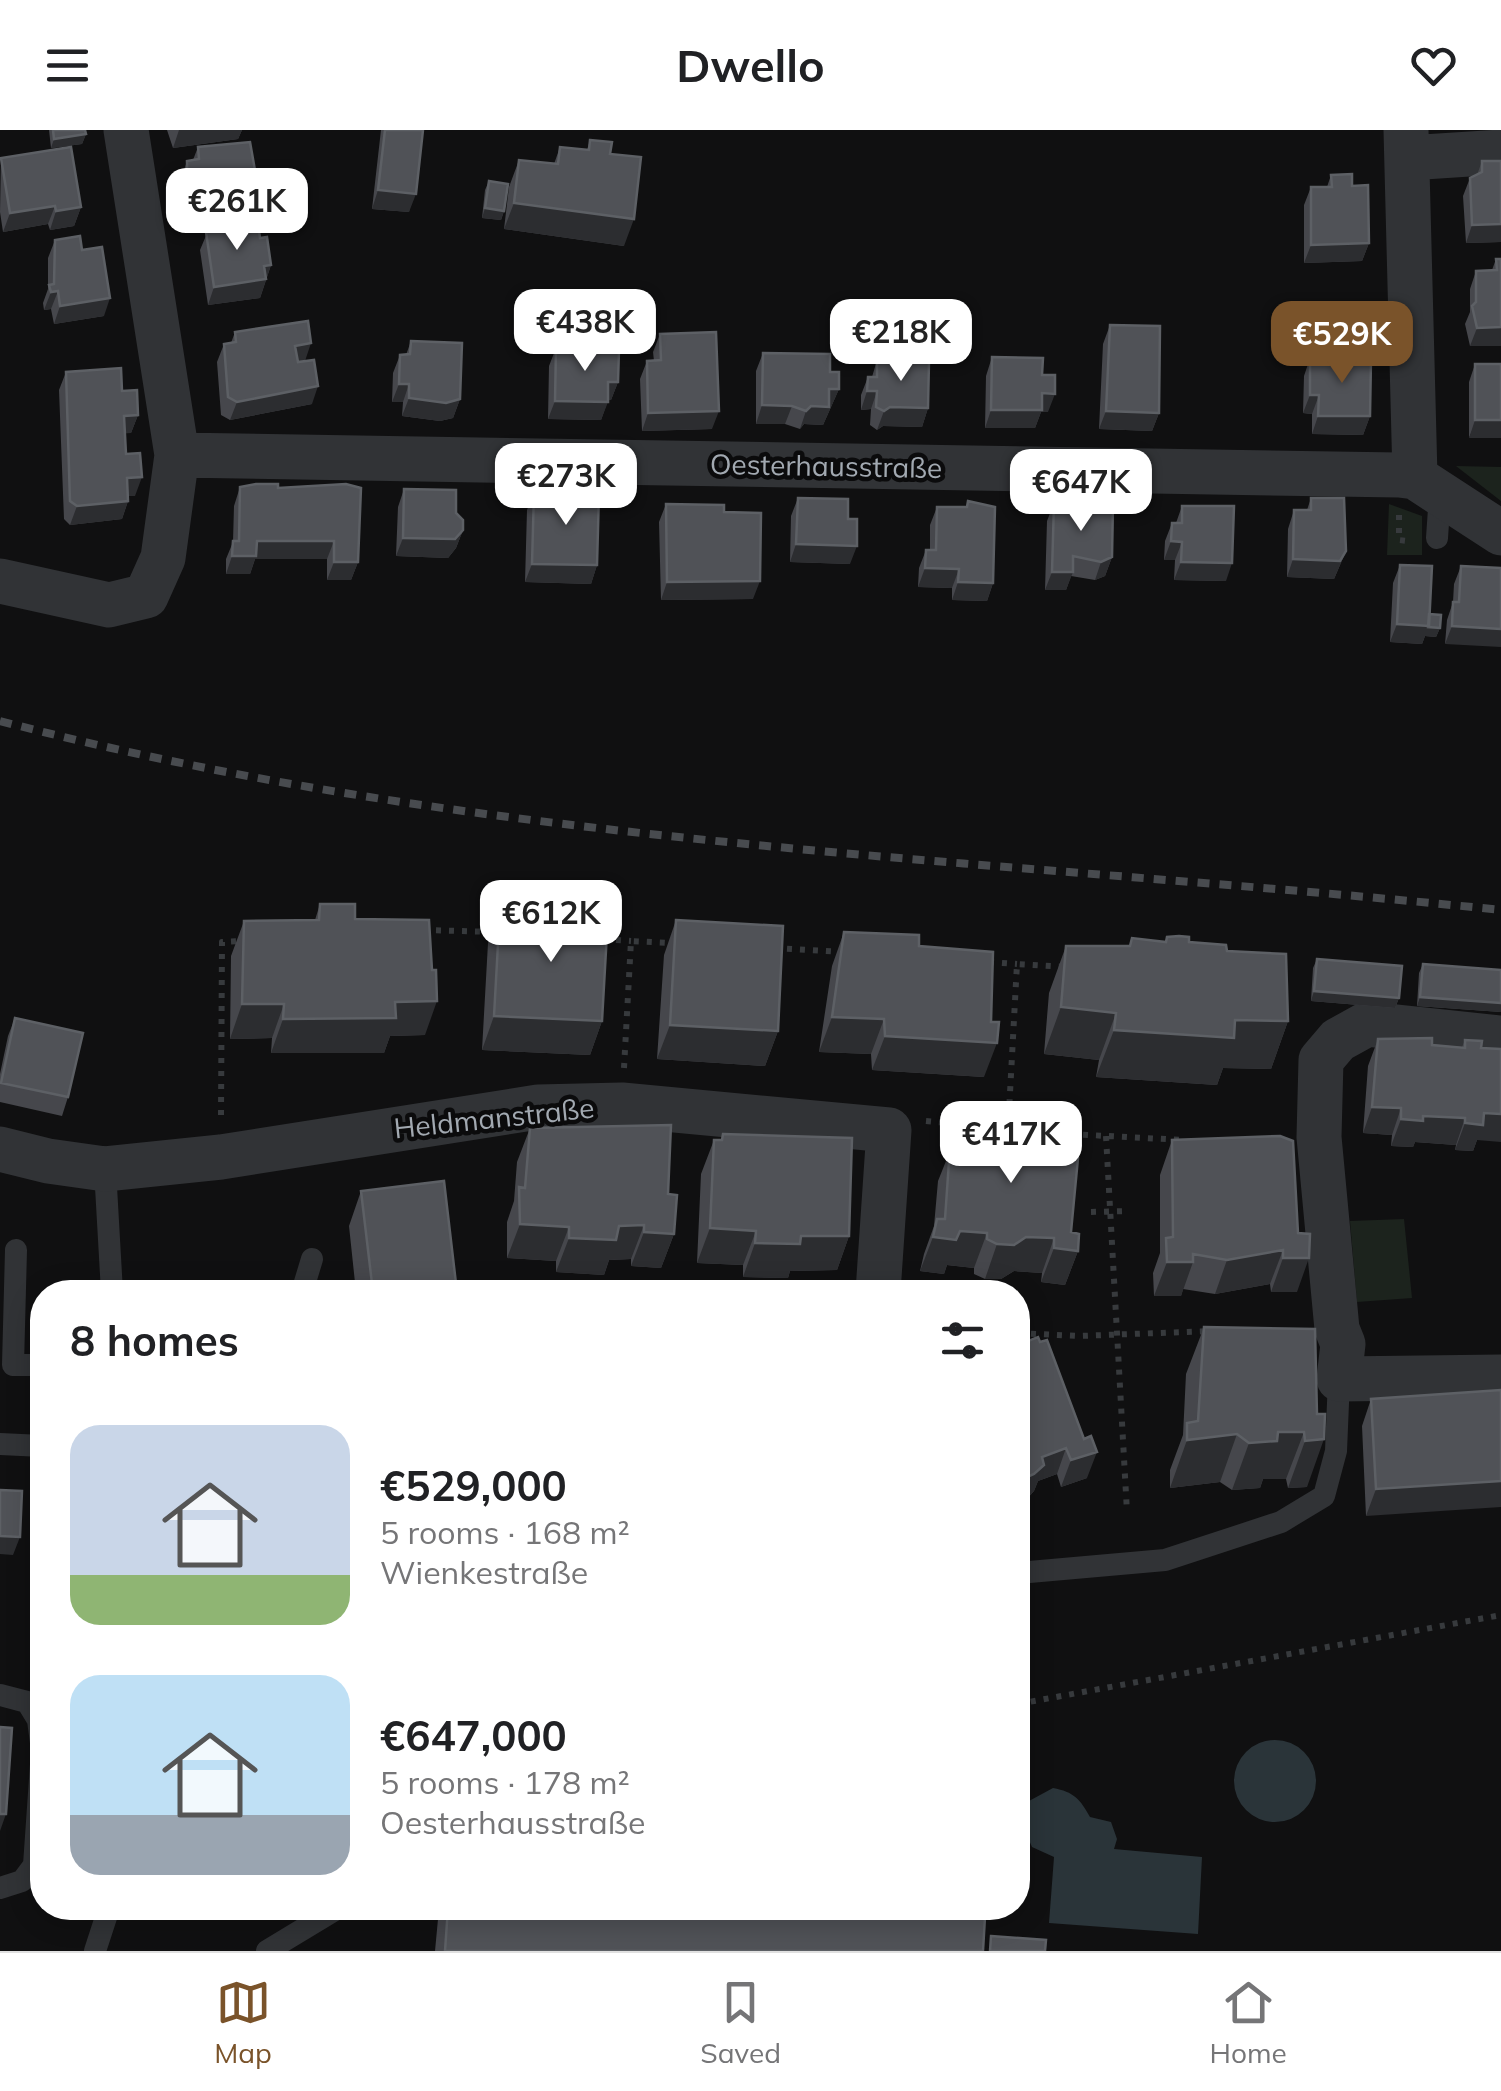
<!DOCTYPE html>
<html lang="en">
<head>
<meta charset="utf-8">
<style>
	body { margin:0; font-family:Mulish,sans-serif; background:#f2f2f2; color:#202124; height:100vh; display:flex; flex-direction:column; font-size:38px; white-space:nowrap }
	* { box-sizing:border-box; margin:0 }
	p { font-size:32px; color:#757577 }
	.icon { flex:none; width:55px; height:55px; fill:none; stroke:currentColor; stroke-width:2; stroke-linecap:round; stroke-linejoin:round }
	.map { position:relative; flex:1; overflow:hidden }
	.panel { position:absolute; left:30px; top:1150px; width:1000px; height:640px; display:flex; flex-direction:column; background:#fff; border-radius:40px; box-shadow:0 5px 25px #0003 }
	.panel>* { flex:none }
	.price { position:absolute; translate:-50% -85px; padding:0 22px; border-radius:20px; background:#fff; color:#222; font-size:32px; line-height:65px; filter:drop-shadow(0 2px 5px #0008) }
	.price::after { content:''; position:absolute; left:50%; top:60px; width:30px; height:22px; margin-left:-15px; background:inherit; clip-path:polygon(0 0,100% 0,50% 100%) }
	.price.selected { background:#7a532a; color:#fff }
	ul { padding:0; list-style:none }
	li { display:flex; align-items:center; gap:30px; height:250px; padding:0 40px }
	li span { display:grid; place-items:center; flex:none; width:280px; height:200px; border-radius:30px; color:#555 }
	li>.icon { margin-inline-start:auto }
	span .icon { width:120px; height:120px; fill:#fffc; stroke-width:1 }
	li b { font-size:42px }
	h2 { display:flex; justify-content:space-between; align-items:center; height:120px; padding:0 40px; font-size:42px }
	header { display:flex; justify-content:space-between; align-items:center; height:130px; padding:0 40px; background:#fff; font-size:45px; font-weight:700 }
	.tabs { display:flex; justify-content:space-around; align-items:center; height:140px; border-top:2px solid #e0e0e0; background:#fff; font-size:28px; color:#757577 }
	.tabs a { display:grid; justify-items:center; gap:5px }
	.tabs .selected { color:#7a532a }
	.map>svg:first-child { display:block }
</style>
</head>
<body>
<header><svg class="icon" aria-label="menu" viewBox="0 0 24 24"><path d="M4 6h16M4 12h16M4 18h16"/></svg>Dwello<svg class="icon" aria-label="heart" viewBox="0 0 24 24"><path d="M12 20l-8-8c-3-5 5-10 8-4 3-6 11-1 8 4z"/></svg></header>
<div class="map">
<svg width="1501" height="1821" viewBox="0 0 1501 1821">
	<rect width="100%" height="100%" fill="#101011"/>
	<path fill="#1c231d" d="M1456 336 1501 337V371Z
		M1389 374 1422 386V425H1387Z
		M1404 1089 1412 1168 1357 1172 1350 1091Z"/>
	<path fill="#2a3439" d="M1234 1651a41 41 0 1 1 82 0a41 41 0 1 1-82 0Z
		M1053 1658C1074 1662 1080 1669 1090 1687L1111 1692 1117 1709 1114 1719 1202 1727 1198 1804 1049 1793 1054 1727 1032 1717 1021 1692 1029 1671Z"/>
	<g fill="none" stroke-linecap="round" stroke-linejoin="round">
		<path stroke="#373a3d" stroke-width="6" stroke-dasharray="5 8" stroke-linecap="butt" d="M1399 385V410L1408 411
			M423 800 496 802
			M603 809 631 811
			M774 818 842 822
			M989 832 1017 834
			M624 938 631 811 672 813
			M221 985 222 812 242 811
			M926 991 978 996
			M1008 1000 1017 834 1067 837
			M1070 1004 1183 1010
			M1106 1006 1127 1382
			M1091 1082 1127 1081
			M1018 1203 1078 1206 1211 1201
			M1018 1574 1501 1485"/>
		<path stroke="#313336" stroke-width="22" d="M1437 408 1440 364
			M105 1039 112 1162
			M16 1120 13 1235H42
			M302 1162 312 1129
			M0 1314 42 1316
			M1018 1443 1165 1430 1281 1392 1324 1366 1336 1321 1339 1249
			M0 1565 27 1572 38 1590 42 1620 34 1735 22 1751 0 1758
			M95 1821 109 1778
			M267 1821 338 1778"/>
		<path stroke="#313336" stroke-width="45" d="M1406 0 1415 347
			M1408 28 1501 22
			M177 325 1399 345 1415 347 1501 403
			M0 451 109 475 146 466 163 428 177 325 126 0
			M1501 908 1367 894 1338 910 1321 930 1319 1007 1337 1199 1343 1214 1339 1249 1501 1247
			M0 1019 48 1031 105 1039 221 1027 538 977 622 975 889 1000 878 1162"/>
		<path stroke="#484b4f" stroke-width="8" stroke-dasharray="12 10" stroke-linecap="butt" d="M0 591C490 719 1000 728 1501 780"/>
	</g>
	<path fill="#46474c" d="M49 0H85L86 4 82 14 51 18Z
		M167 0H242L238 9 173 18Z
		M381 0H423L409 82 372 79Z
		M590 10 610 24 624 116 504 99 509 57 519 30 554 34 560 17 587 20Z
		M198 17 256 46 274 69 267 87 244 91 245 97 260 108 271 135 260 168 208 175 200 120 210 96 189 99 182 93 181 49 187 31 193 30Z
		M1 28 81 77 74 96 50 100 48 94 3 102 0 82Z
		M1482 31H1501V112L1466 113 1463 66 1470 48 1477 45Z
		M1331 45 1352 56 1369 113 1362 131 1304 133V75L1311 57H1327Z
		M489 51 504 81 501 90 482 88 485 60Z
		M55 110 82 120 104 186 54 194 51 179 44 180 43 173 48 159V128Z
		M1496 129 1501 216H1470L1465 194 1470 182V159L1476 141 1492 140Z
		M1110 195 1159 283 1152 301 1099 299 1103 214Z
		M235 202 305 231 312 274 230 290 221 285 217 232 224 214 231 213Z
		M660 204 712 299 642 301 640 249 647 231H654L653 222Z
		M411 211 460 269 453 288 440 291 402 286 403 272H392L393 243 400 225H406Z
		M556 218 618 252 611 270H608L601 290 548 289 549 236Z
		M763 223 830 242 839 259 823 295 804 294 800 299 785 294H756V241Z
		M992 227 1042 245 1048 282H1041L1035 298H985L986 246Z
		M1310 228 1370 286 1363 305 1312 304V284L1303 283 1304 246Z
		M877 230 928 278 922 297 883 296 877 300 870 295 871 279 861 280V265L868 247H872Z
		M1475 234H1501L1469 308V252Z
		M66 242 122 261 138 285 131 303H125L126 324 135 366H128V371L122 389 70 395 64 389 59 260Z
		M240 357 278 358 358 432 351 450H327V429H255L250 444H226V429L233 412 234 376Z
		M404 359 456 383 463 400 456 418 448 428 396 426 398 377Z
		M534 362 597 435 591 454 525 452 527 380Z
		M798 368 848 389 850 434 790 432 791 386Z
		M1311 368 1346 421 1334 449 1287 447 1288 399 1294 380H1307Z
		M968 371 993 453 987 471 952 470V458L918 457 919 438 926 420H930V395L937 377H966Z
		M1054 373 1112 427 1105 446 1095 450 1071 446 1066 460H1045L1047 391Z
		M666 374 724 382 753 469 661 470 659 392Z
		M1182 376 1226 451 1174 450 1175 430H1164L1165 411 1172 393H1176Z
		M1400 435 1429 484 1440 498 1436 507 1425 506 1422 514 1390 512 1393 453Z
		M1461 436 1501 438 1445 514 1447 490 1453 472 1454 454Z
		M320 774 355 789 425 905 390 906 384 923H271L272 908 230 909 231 826 244 791 315 790Z
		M500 778 602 891 590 925 482 920 488 813Z
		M676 790 778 901 765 936 657 929 664 825Z
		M844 802 919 816 984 947 872 940 871 924 819 922 832 836Z
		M1167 807 1227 821 1288 891 1271 939 1223 938 1217 955 1096 947 1099 930 1044 924 1049 863 1066 816H1129L1165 812Z
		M1317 829 1399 868 1395 878 1311 871 1313 838Z
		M1423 834 1501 882 1417 876 1419 843Z
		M15 888 68 967 62 986 0 972V944L8 906Z
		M1378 909 1462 917 1465 910 1477 1010 1473 1021 1455 1020 1456 1015 1415 1012 1413 1017 1391 1016 1392 1005 1363 1003 1368 936Z
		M960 996 1033 1001 1073 1027 1071 1102 1078 1121 1065 1155 1041 1152 1042 1143 1014 1141 1001 1149H985L974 1144V1138L947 1135 944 1144 920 1141 924 1124 934 1096 938 1051Z
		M530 998 668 1064 674 1104 661 1138 631 1136V1129L609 1130 604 1145 556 1142V1131L507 1128V1092L514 1071 517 1032Z
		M1280 1006 1297 1162H1271L1270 1154 1215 1164 1183 1159 1181 1166H1154L1153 1143 1160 1123V1045L1172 1010Z
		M714 1010 849 1106 837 1140 790 1141 788 1148 743 1147V1135L697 1133 701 1044Z
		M361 1061 457 1162H356L349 1096Z
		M1204 1197 1315 1199 1307 1357 1288 1358 1286 1349H1263L1260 1358 1232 1360 1220 1352 1170 1358V1340L1183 1305 1186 1244Z
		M1018 1215 1087 1348 1061 1357 1057 1344 1038 1351 1034 1361 1025 1371Z
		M1501 1260 1366 1386 1362 1296 1371 1269Z
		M442 1778H955L954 1784 983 1821H435L438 1789Z"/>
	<path fill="#2c2d30" d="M179 0H242L238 9 173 18Z
		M86 4 82 14 51 18 54 9Z
		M378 60 416 64 409 82 372 79Z
		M274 69 267 87 212 96V92L210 96 189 99 196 81Z
		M514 73 634 89 624 116 504 99Z
		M55 76 48 94 3 102 10 83Z
		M81 77 74 96 50 100 56 81Z
		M485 78 504 81 501 90 482 88Z
		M1501 94V112L1466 113 1472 95Z
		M1369 113 1362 131 1304 133 1311 115Z
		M271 135 260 168 208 175 214 157 264 136Z
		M58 161 51 179 44 180 51 162Z
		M110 168 104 186 54 194 60 176Z
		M1501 197V216H1470L1477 198Z
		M311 213 305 231 289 234 295 216Z
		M608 252H618L611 270 601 271Z
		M399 254H409L403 272H392Z
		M318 256 312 274 230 290 237 272Z
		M829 259H839L823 295 804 294 800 299 806 281Z
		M867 261H877L871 279 861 280Z
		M1042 263 1055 264 1048 282H1041L1035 298H985L991 280Z
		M1310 265H1319L1312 284 1303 283Z
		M409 268 460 269 453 288 440 291 402 286Z
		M555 271 608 272 601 290 548 289Z
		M762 275 792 276 785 294H756Z
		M890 277 928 278 922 297 883 296 877 300 884 281Z
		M719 281 712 299 642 301 648 283Z
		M1106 281 1159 283 1152 301 1099 299Z
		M138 285 131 303 117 304 124 286Z
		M1318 286H1370L1363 305 1312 304Z
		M1475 290H1501V308H1469Z
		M142 347 135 366H121L127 348Z
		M128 371 122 389 70 395 77 376Z
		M463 400 456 418 448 428 396 426 403 408Z
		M257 411H334L327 429H255L250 444H226L232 426Z
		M1171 411 1182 412 1175 430H1164Z
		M796 414 857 416 850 434 790 432Z
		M1346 421 1334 449 1287 447 1293 429Z
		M1112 427 1105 446 1095 450 1101 432Z
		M334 432H358L351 450H327Z
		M1181 432 1232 433 1226 451 1174 450Z
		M532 434 597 435 591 454 525 452Z
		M925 438 959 439 952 458 918 457Z
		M1052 442H1073L1066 460H1045Z
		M760 451 753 469 661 470 667 452Z
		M958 452 993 453 987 471 952 470Z
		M1397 494 1429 496 1440 498 1436 507 1425 506 1422 514 1390 512Z
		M1452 496 1501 499V517L1445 514Z
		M1314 861 1399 868 1395 878 1311 871Z
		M1420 867 1501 873V882L1417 876Z
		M437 871 425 905 390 906 384 923H271L283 889 395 872Z
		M242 874H284L272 908 230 909Z
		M1061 877 1116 883 1099 930 1044 924Z
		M494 886 602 891 590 925 482 920Z
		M832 887 884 889 871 924 819 922Z
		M1235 890 1288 891 1271 939 1223 938 1217 955 1096 947 1114 900Z
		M670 895 778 901 765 936 657 929Z
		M885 906 997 913 984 947 872 940Z
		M1372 977 1401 978 1392 1005 1363 1003Z
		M1484 983 1501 984V1012L1477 1010 1473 1021 1455 1020 1465 993Z
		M1423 986 1465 988 1456 1015 1415 1012 1413 1017 1391 1016 1401 989Z
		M520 1094 569 1097 556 1131 507 1128Z
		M644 1095 631 1129 609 1130 604 1145 556 1142 569 1108 619 1096Z
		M710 1098 756 1101 743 1135 697 1133Z
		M960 1101 987 1103 974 1138 947 1135 944 1144 920 1141 933 1107Z
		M644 1102 674 1104 661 1138 631 1136Z
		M801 1106H849L837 1140 790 1141 788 1148 743 1147 755 1113Z
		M1026 1107 1054 1108 1042 1143 1014 1141 1001 1149H985L997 1114Z
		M1054 1118 1078 1121 1065 1155 1041 1152Z
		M1283 1120 1270 1154 1215 1164 1227 1130Z
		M1283 1128H1309L1297 1162H1271Z
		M1167 1132H1193L1181 1166H1154Z
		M1278 1302H1304L1286 1349H1263L1260 1358 1232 1360 1249 1313Z
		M1237 1304 1220 1352 1170 1358 1187 1310Z
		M1324 1309 1307 1357 1288 1358 1305 1311Z
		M1066 1318 1057 1344 1038 1351 1034 1361 1025 1371 1018 1374V1351L1042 1327Z
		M1097 1322 1087 1348 1061 1357 1071 1330Z
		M1501 1351V1377L1366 1386 1376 1359Z
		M0 1406 20 1407 13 1425 0 1424Z
		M0 1684H6L0 1701Z"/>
	<path fill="#505257" stroke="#5d6065" stroke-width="2.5" d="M53 0H85L86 4 54 9Z
		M385 0H423L416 64 378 60Z
		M590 10 612 12 610 24 641 27 634 89 514 73 519 30 558 34 560 17 589 20Z
		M250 12 256 46 269 44 274 69 196 81 188 75 187 31 199 29 198 17Z
		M71 17 81 77 56 81 55 76 10 83 1 28Z
		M1482 31H1501V94L1472 95 1470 48 1482 42Z
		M1352 44V56L1368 55 1369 113 1311 115V57H1332L1331 45Z
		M489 51 508 54 504 81 485 78Z
		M243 87 245 97 258 94 260 108 267 107 271 135 264 136 266 149 214 157 206 102 213 101 212 92Z
		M80 106 82 120 102 117 110 168 60 176 58 161 51 162 49 155 54 154 55 110Z
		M1496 129H1501V197L1477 198 1472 176 1476 172V141L1497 140Z
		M308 191 311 213 295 216 298 232 314 230 318 256 237 272 228 267 224 214 236 212 235 202Z
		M1110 195 1160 196 1159 283 1106 281Z
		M716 202 719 281 648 283 647 231 661 230 660 204Z
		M411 211 462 213 460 269 446 273 409 268V254H399L400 225 410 224Z
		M556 218 619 220 618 252H608V272L555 271Z
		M763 223 830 224V242H839V259H829V277L811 276 806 281 792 276 762 275Z
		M992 227 1043 228 1042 245H1055V264L1042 263V280H991Z
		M1310 228 1371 229 1370 286H1318L1319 265H1310Z
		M877 230 929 231 928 278 890 277 884 281 876 277 877 261H867L868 247H877Z
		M1475 234H1501V290H1475Z
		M121 238 122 261 137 260 138 285 124 286 126 324 140 323 142 347 127 348 128 371 77 376 70 371 66 242Z
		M256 354H278V358L346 354 361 358 358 432H334V411H257L256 426H232L233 411H239L240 357Z
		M404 359 456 360V383L463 390V400L455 409 403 408Z
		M534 362 599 363 597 435 532 434Z
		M798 368 848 369V389H857V416L796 414Z
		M1311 368H1344L1346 421 1340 431 1293 429 1294 380H1311Z
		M968 371 995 377 993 453 958 452 959 439 925 438 926 420H936L937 377H967Z
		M1054 373 1113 374 1112 427 1101 432 1073 426V442H1052Z
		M666 374 724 375V382L761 383 760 451 667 452Z
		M1182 376H1234L1232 433 1181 432 1182 412 1171 411 1172 393H1182Z
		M1400 435 1432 436 1429 496 1397 494Z
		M1461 436 1501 438V499L1452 496 1453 472H1459Z
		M1429 484 1441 485 1440 498 1428 497Z
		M320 774H355V789L429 790 432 840H436L437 871 395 872 396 888 283 889 284 874H242L244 791 319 790Z
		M500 778 608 785 602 891 494 886Z
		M676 790 783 796 778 901 670 895Z
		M844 802 919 805V816L993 822 991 892H999L997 913 885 906 884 889 832 887Z
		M1179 806 1189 807V812L1226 815 1227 821 1286 824 1288 891 1235 890 1234 908 1114 900 1116 883 1061 877 1066 816H1130L1132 808 1166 812 1167 807Z
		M1317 829 1402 836 1399 868 1314 861Z
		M1423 834 1501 840V873L1420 867Z
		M15 888 83 903 68 967 1 953Z
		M1432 908V915L1465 918V910L1482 911 1481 918 1501 919V984L1484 983 1483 995 1465 993V988L1423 986V991L1401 989V978L1372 977 1378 909Z
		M1033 994V1001L1075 1004 1073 1027 1078 1028 1071 1102 1079 1104 1078 1121 1054 1118V1108L1026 1107 1014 1115 997 1114 987 1109V1103L960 1101 956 1110 933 1107 937 1089H945L950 1017 959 1018 960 996Z
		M671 995 668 1064 677 1065 674 1104 644 1102V1095L619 1096 616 1110 569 1108V1097L520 1094 519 1057 525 1058 530 998Z
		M723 1004 852 1008 849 1106H801L800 1114 755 1113 756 1101 710 1098 714 1010H722Z
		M1280 1006 1293 1011 1298 1103 1310 1104 1309 1128H1283V1120L1227 1130 1193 1124V1132H1167L1166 1108 1173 1107 1172 1010Z
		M444 1051 457 1162H373L361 1061Z
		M1204 1197 1315 1199 1317 1284H1325L1324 1309 1305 1311 1304 1302H1278L1277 1311 1249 1313 1237 1304 1187 1310V1293L1198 1291Z
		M1038 1207 1040 1212 1047 1210 1084 1309 1091 1306 1097 1322 1071 1330 1066 1318 1042 1327 1044 1335 1034 1344 1018 1351V1215Z
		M1501 1260V1351L1376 1359 1371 1269Z
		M0 1360 22 1361 20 1407 0 1406Z
		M0 1597 12 1598 6 1684H0Z
		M448 1778H955L954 1784 985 1787 983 1821H445Z
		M991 1806 1046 1810 1045 1821H990Z"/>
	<g text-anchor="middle" stroke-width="9" stroke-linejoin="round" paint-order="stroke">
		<g font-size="28" fill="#a2a9b1" stroke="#0b0b0c">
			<text transform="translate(826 336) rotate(1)" y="10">Oesterhausstraße</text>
			<text transform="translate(494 988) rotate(-6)" y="10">Heldmanstraße</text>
		</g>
	</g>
</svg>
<b class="price" style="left:237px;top:123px">€261K</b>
<b class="price" style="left:585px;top:244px">€438K</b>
<b class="price" style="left:901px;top:254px">€218K</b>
<b class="price selected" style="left:1342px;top:256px">€529K</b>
<b class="price" style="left:566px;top:398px">€273K</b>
<b class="price" style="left:1081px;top:404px">€647K</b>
<b class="price" style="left:551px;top:835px">€612K</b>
<b class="price" style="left:1011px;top:1056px">€417K</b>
<section class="panel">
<h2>8 homes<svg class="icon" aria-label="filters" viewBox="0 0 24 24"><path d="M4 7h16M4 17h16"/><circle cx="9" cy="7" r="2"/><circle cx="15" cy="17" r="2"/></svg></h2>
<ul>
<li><span style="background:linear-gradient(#c9d6e8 75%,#8fb573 0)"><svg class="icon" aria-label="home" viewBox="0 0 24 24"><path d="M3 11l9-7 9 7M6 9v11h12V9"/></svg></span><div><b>€529,000</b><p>5 rooms · 168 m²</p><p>Wienkestraße</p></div></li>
<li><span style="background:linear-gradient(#bfe0f5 70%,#9aa5b1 0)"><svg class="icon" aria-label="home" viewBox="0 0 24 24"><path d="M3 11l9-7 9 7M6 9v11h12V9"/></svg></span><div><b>€647,000</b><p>5 rooms · 178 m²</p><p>Oesterhausstraße</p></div></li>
</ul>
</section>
</div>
<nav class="tabs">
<a class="selected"><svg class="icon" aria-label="map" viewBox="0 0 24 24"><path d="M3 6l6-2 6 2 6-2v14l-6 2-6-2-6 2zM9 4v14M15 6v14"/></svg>Map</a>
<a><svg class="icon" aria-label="saved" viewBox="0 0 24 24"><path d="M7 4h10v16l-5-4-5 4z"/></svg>Saved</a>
<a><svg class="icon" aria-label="home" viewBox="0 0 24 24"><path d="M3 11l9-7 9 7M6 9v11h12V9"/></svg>Home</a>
</nav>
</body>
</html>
